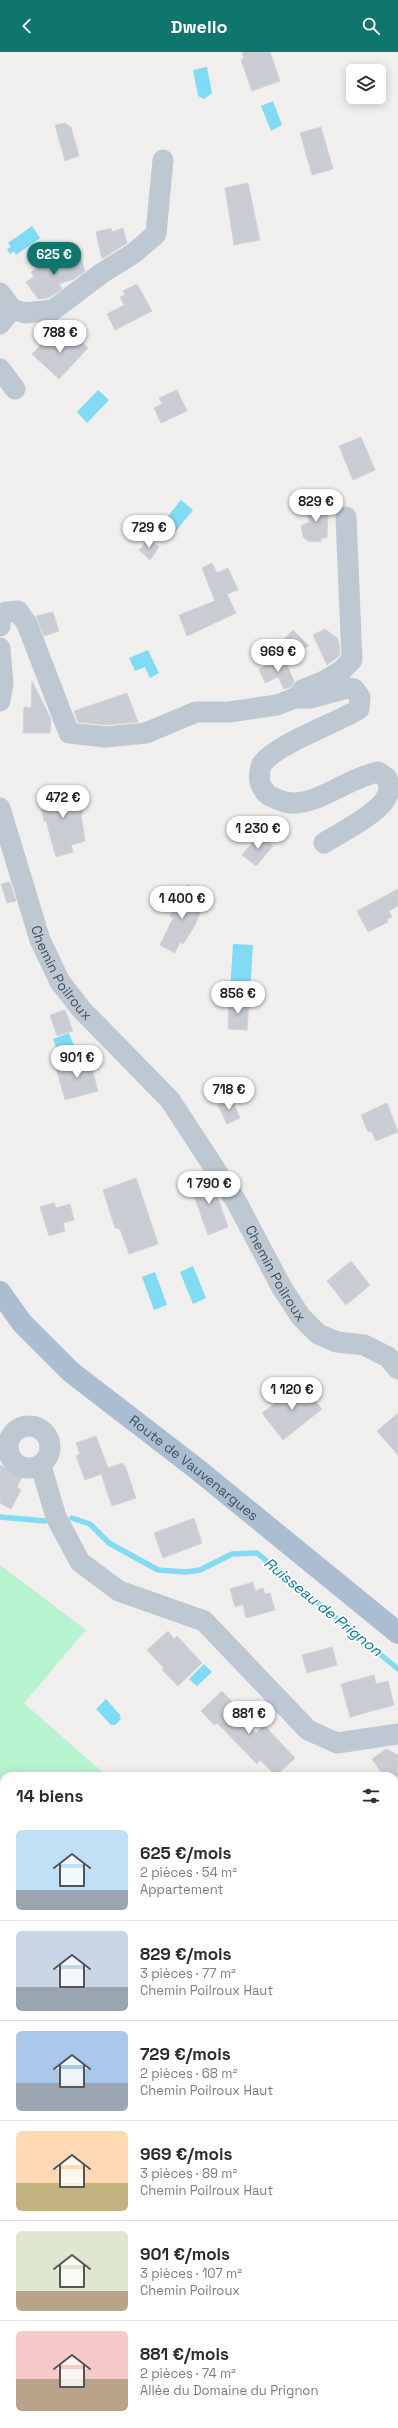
<!DOCTYPE html>
<html lang="fr">
<head>
<meta charset="utf-8">
<style>
	body { margin:0; font-family:"Space Grotesk",sans-serif; background:#f7f7f7; color:#2b2b33; height:100vh; display:flex; flex-direction:column; font-size:15px; white-space:nowrap }
	* { box-sizing:border-box; margin:0 }
	p { font-size:13px; color:#7c7c81 }
	.icon { flex:none; width:22px; height:22px; fill:none; stroke:currentColor; stroke-width:2; stroke-linecap:round; stroke-linejoin:round }
	.map { position:relative; flex:1; overflow:hidden }
	.side { position:absolute; left:0px; top:1720px; width:398px; height:656px; display:flex; flex-direction:column; background:#fff; border-radius:12px 12px 0 0; box-shadow:0 2px 10px #0003 }
	.side>* { flex:none }
	.buttons { position:absolute; left:346px; top:12px; display:grid; gap:8px }
	.buttons a { display:grid; place-items:center; width:40px; height:40px; border-radius:6px; background:#fff; box-shadow:0 2px 10px #0003; font-size:20px }
	.price { position:absolute; translate:-50% -34px; padding:0 9px; border-radius:14px; background:#fff; color:#222; font-size:13px; line-height:26px; filter:drop-shadow(0 1px 2px #0008) }
	.price::after { content:''; position:absolute; left:50%; top:24px; width:12px; height:9px; margin-left:-6px; background:inherit; clip-path:polygon(0 0,100% 0,50% 100%) }
	.price.current { background:#0f766e; color:#fff }
	ul { padding:0; list-style:none }
	li { display:flex; align-items:center; gap:12px; height:100px; padding:0 16px }
	li+li { border-top:1px solid #e1e1e2 }
	li span { display:grid; place-items:center; flex:none; width:112px; height:80px; border-radius:6px; color:#555 }
	li>.icon { margin-inline-start:auto }
	span .icon { width:48px; height:48px; fill:#fffc; stroke-width:1 }
	li b { font-size:17px }
	h2 { display:flex; justify-content:space-between; align-items:center; height:48px; padding:0 16px; font-size:17px }
	header { display:flex; justify-content:space-between; align-items:center; height:52px; padding:0 16px; background:#0f766e; color:#fff; font-size:18px; font-weight:700 }
	.map>svg:first-child { display:block }
</style>
</head>
<body>
<header><svg class="icon" aria-label="back" viewBox="0 0 24 24"><path d="M15 5l-7 7 7 7"/></svg>Dwello<svg class="icon" aria-label="search" viewBox="0 0 24 24"><circle cx="10" cy="10" r="6"/><path d="M15 15l6 6"/></svg></header>
<div class="map">
<svg width="398" height="2376" viewBox="0 0 398 2376">
	<rect width="100%" height="100%" fill="#f1eeee"/>
	<path fill="#b8f3cf" d="M0 1513 86 1578 24 1651 107 1724H4V2372H394V1979L398 1985V2376H0Z"/>
	<path fill="#80dbf4" d="M207 15 212 41 204 47 198 44 193 18Z
		M273 49 282 73 271 79 261 54Z
		M32 174 40 186 16 203 14 199 10 202 7 197 11 195 8 191Z
		M98 338 109 348 87 371 77 360Z
		M181 448 193 458 172 484 160 474Z
		M148 598 159 621 150 626 145 615 135 619 129 606Z
		M233 892 253 893 250 940H230Z
		M69 981 76 998 59 1004 53 987Z
		M193 1214 206 1246 193 1252 180 1220Z
		M155 1220 167 1253 154 1258 142 1225Z
		M204 1612 212 1620 197 1634 189 1627Z
		M106 1647 121 1664 119 1665 121 1667 115 1673H111L96 1657Z"/>
	<g fill="none" stroke-linecap="round" stroke-linejoin="round">
		<path stroke="#80dbf4" stroke-width="5.5" d="M0 1465 45 1469
			M72 1466 90 1472 109 1491 158 1518 186 1520 200 1518 232 1502 257 1501 398 1617"/>
	</g>
	<path fill="#c9cdd3" stroke="#d1d4da" d="M242 0H270L280 29 252 39 241 8 244 6Z
		M65 71 71 75 79 104 65 109 55 73Z
		M321 75 333 117 312 123 300 81Z
		M248 131 260 188 234 193 225 136Z
		M111 176 112 180 123 176 127 191 102 207 96 180Z
		M80 204 85 219 74 227 59 232 62 237 48 246 38 247 26 230 34 225 31 220 53 205 58 212Z
		M137 232 152 259 115 278 107 262 124 253 120 245 125 243 123 239Z
		M70 280 88 296 59 327 32 302 47 287 55 295Z
		M177 338 187 359 161 371 154 356 162 352 159 346Z
		M361 385 375 418 353 428 339 394Z
		M304 453 328 454 327 486H321V490L308 489 303 485 301 474 309 470Z
		M149 487 159 495 150 508 139 498Z
		M212 511 217 521 228 516 238 538 227 542 236 561 187 584 179 563 215 549 202 516Z
		M53 560 59 579 44 584 36 564Z
		M325 577 337 586 339 591 340 603 327 613 313 583Z
		M293 578 309 594 290 602 284 587Z
		M284 606 294 629 291 635 284 637 278 625 265 631 259 617Z
		M32 629 51 667 50 681H23L24 655 31 656Z
		M127 641 138 670 106 673 78 670 74 659Z
		M76 734 83 762H81L85 789 71 793 73 800 56 805 46 769H44L39 743Z
		M260 782 273 794 256 814 242 803Z
		M10 830 16 849 7 851 1 832Z
		M188 832 199 849 201 859 194 875 183 892 180 890 175 901 160 893 173 866 170 864Z
		M398 837V854L389 859 392 865 387 867 388 870 368 880 357 859Z
		M229 949 249 950 247 978 228 977Z
		M65 958 73 979 57 984 50 963Z
		M89 1006 98 1039 65 1048 56 1016Z
		M232 1047 240 1066 227 1072 218 1053Z
		M387 1051 398 1080 376 1089 371 1079 368 1080 361 1063Z
		M205 1124 215 1138 228 1175 208 1183 189 1130Z
		M136 1126 158 1192 129 1202 120 1177 115 1176 103 1138Z
		M54 1151 56 1156 70 1152 74 1168 63 1171 65 1179 49 1184 40 1155Z
		M351 1209 370 1233 346 1253 327 1229Z
		M301 1331 322 1357 283 1388 262 1361Z
		M398 1361V1403L377 1379Z
		M96 1384 108 1416 122 1411 125 1414 136 1446 112 1454 101 1422 85 1428 76 1404 80 1402 76 1391Z
		M0 1413 22 1425 17 1435 21 1438 11 1457 0 1451Z
		M194 1466 202 1491 163 1506 154 1481Z
		M253 1530 255 1539 263 1536 265 1542 270 1541 275 1558 246 1566 243 1552 235 1555 230 1537Z
		M168 1579 174 1587 177 1584 202 1611 178 1634 162 1618 164 1616 147 1598Z
		M332 1595 337 1613 307 1621 302 1603Z
		M374 1623 376 1632 388 1629 394 1653 350 1665 341 1632Z
		M222 1639 235 1653 232 1656 256 1681 264 1673 295 1706 276 1724 260 1708 257 1712 217 1671 214 1673 201 1659Z
		M386 1697 398 1703V1724H384L372 1707Z"/>
	<g fill="none" stroke-linecap="round" stroke-linejoin="round">
		<g stroke="#bdc8d2" stroke-width="21">
			<path d="M0 241 12 257 25 261 53 258 102 221 134 201 156 182 163 108"/>
			<path d="M0 272 12 257"/>
			<path d="M0 317 15 337"/>
			<path d="M0 574 1 565 6 560 18 559 27 572 69 681 106 685 146 681 196 660H229L277 653 295 646H310L347 636 354 637 360 645 359 657C337 671 276 692 262 712 259 718 259 723 260 730 261 735 266 742 270 744 279 748 286 752 296 751 325 748 349 726 378 720L387 726C389 733 390 737 387 744 380 761 340 781 324 791"/>
			<path d="M0 596 3 632 0 649"/>
			<path d="M302 638 322 630 341 619 352 608 346 465"/>
			<path id="s1" d="M0 756 40 888 60 930 82 958 170 1048 236 1149 282 1236 301 1265 318 1282 337 1290 364 1293 388 1305 398 1317"/>
			<circle cx="29" cy="1395" r="21"/>
			<path d="M41 1414 56 1465 80 1510 119 1539 204 1569 308 1678 337 1691 398 1682"/>
		</g>
		<path stroke="#abbdd0" stroke-width="22" id="s2" d="M0 1240 22 1271 71 1320 197 1417 398 1581"/>
	</g>
	<g text-anchor="middle" stroke-width="3.5" stroke-linejoin="round" paint-order="stroke">
		<g font-size="14" fill="#44515d" stroke="#fff">
			<text dy="5" stroke="none"><textPath href="#s1" startOffset="177">Chemin Poilroux</textPath></text>
			<text dy="5" stroke="none"><textPath href="#s1" startOffset="549">Chemin Poilroux</textPath></text>
			<text dy="5" stroke="none"><textPath href="#s2" startOffset="263">Route de Vauvenargues</textPath></text>
		</g>
		<g font-size="15" font-style="italic" fill="#037a9c" stroke="#fff">
			<text transform="translate(323 1555) rotate(39)" y="5">Ruisseau de Prignon</text>
		</g>
	</g>
</svg>
<div class="buttons">
<a><svg class="icon" aria-label="layers" viewBox="0 0 24 24"><path d="M12 4l9 5-9 5-9-5zM3 14l9 5 9-5"/></svg></a>
</div>
<b class="price current" style="left:54px;top:224px">625 €</b>
<b class="price" style="left:60px;top:302px">788 €</b>
<b class="price" style="left:316px;top:471px">829 €</b>
<b class="price" style="left:149px;top:497px">729 €</b>
<b class="price" style="left:278px;top:621px">969 €</b>
<b class="price" style="left:63px;top:767px">472 €</b>
<b class="price" style="left:258px;top:798px">1 230 €</b>
<b class="price" style="left:182px;top:868px">1 400 €</b>
<b class="price" style="left:238px;top:963px">856 €</b>
<b class="price" style="left:77px;top:1027px">901 €</b>
<b class="price" style="left:229px;top:1059px">718 €</b>
<b class="price" style="left:209px;top:1153px">1 790 €</b>
<b class="price" style="left:292px;top:1359px">1 120 €</b>
<b class="price" style="left:249px;top:1683px">881 €</b>
<section class="side">
<h2>14 biens<svg class="icon" aria-label="filters" viewBox="0 0 24 24"><path d="M4 7h16M4 17h16"/><circle cx="9" cy="7" r="2"/><circle cx="15" cy="17" r="2"/></svg></h2>
<ul>
<li><span style="background:linear-gradient(#bfe0f5 75%,#9aa5b1 0)"><svg class="icon" aria-label="home" viewBox="0 0 24 24"><path d="M3 11l9-7 9 7M6 9v11h12V9"/></svg></span><div><b>625 €/mois</b><p>2 pièces · 54 m²</p><p>Appartement</p></div></li>
<li><span style="background:linear-gradient(#c9d6e8 70%,#9aa5b1 0)"><svg class="icon" aria-label="home" viewBox="0 0 24 24"><path d="M3 11l9-7 9 7M6 9v11h12V9"/></svg></span><div><b>829 €/mois</b><p>3 pièces · 77 m²</p><p>Chemin Poilroux Haut</p></div></li>
<li><span style="background:linear-gradient(#a9c7e8 65%,#9aa5b1 0)"><svg class="icon" aria-label="home" viewBox="0 0 24 24"><path d="M3 11l9-7 9 7M6 9v11h12V9"/></svg></span><div><b>729 €/mois</b><p>2 pièces · 68 m²</p><p>Chemin Poilroux Haut</p></div></li>
<li><span style="background:linear-gradient(#ffd9b3 65%,#c2b280 0)"><svg class="icon" aria-label="home" viewBox="0 0 24 24"><path d="M3 11l9-7 9 7M6 9v11h12V9"/></svg></span><div><b>969 €/mois</b><p>3 pièces · 89 m²</p><p>Chemin Poilroux Haut</p></div></li>
<li><span style="background:linear-gradient(#dfe7d0 75%,#b9a48a 0)"><svg class="icon" aria-label="home" viewBox="0 0 24 24"><path d="M3 11l9-7 9 7M6 9v11h12V9"/></svg></span><div><b>901 €/mois</b><p>3 pièces · 107 m²</p><p>Chemin Poilroux</p></div></li>
<li><span style="background:linear-gradient(#f6c9c9 60%,#b9a48a 0)"><svg class="icon" aria-label="home" viewBox="0 0 24 24"><path d="M3 11l9-7 9 7M6 9v11h12V9"/></svg></span><div><b>881 €/mois</b><p>2 pièces · 74 m²</p><p>Allée du Domaine du Prignon</p></div></li>
</ul>
</section>
</div>
</body>
</html>
